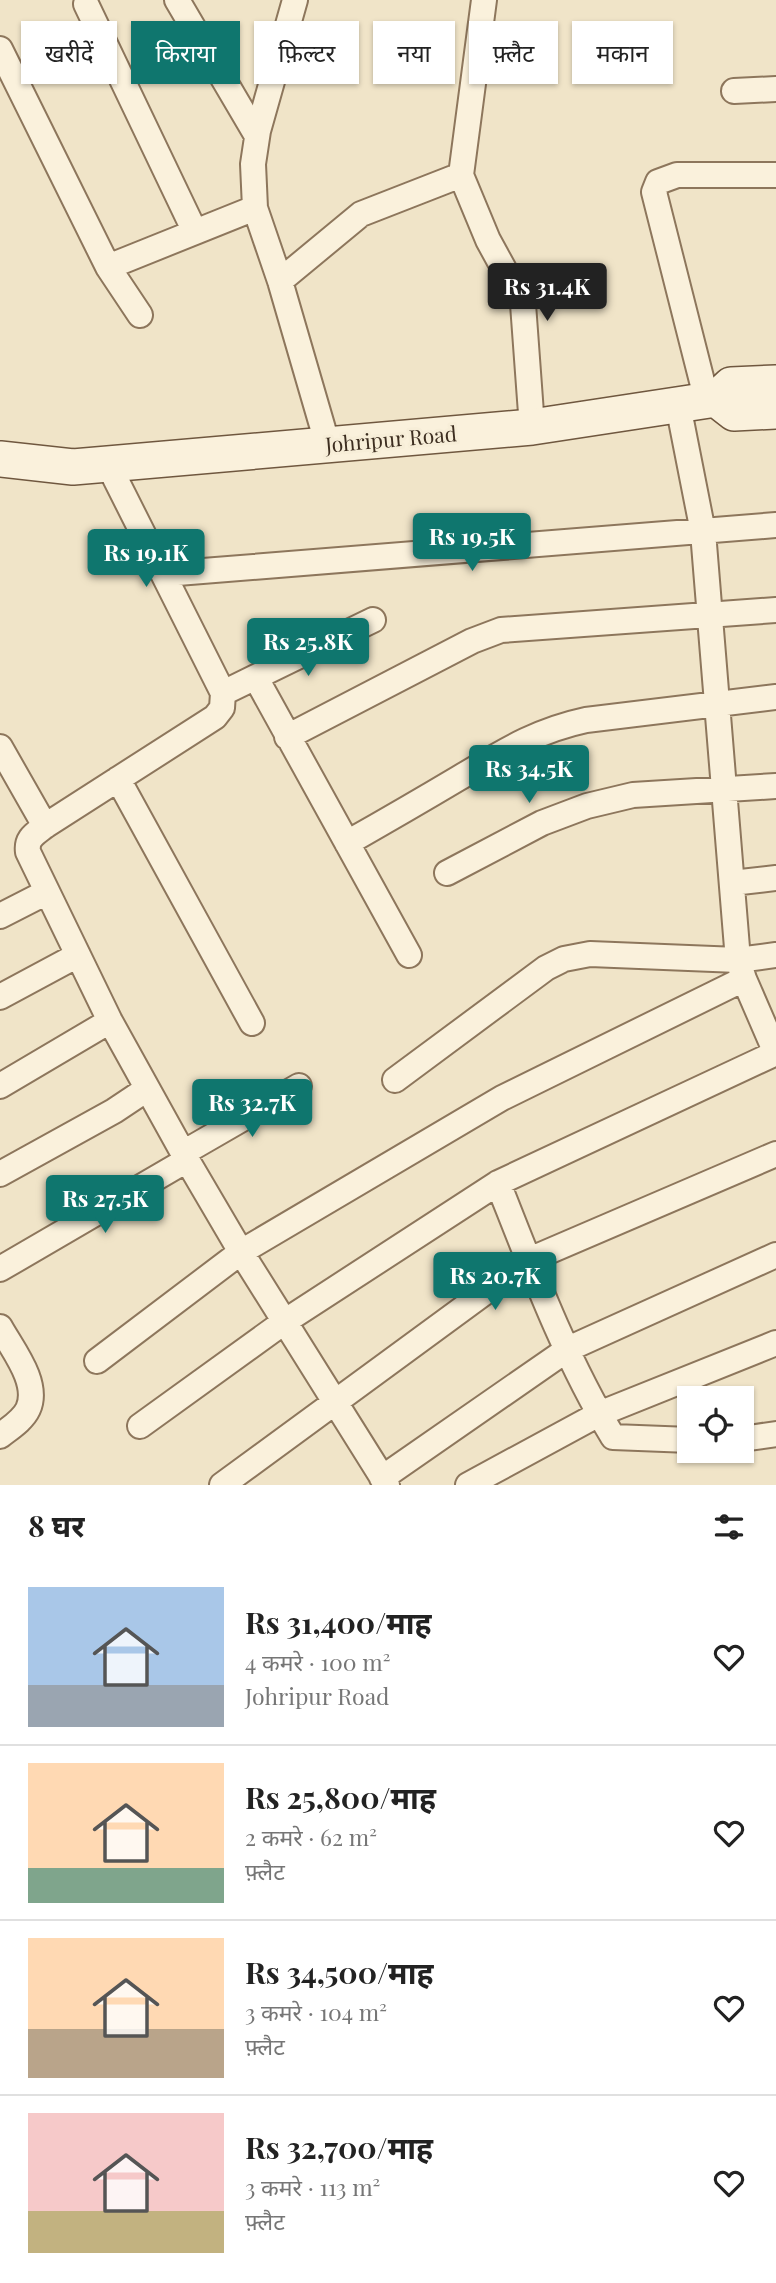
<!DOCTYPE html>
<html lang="hi">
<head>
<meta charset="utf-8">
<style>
	body { margin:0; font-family:"Playfair Display","Noto Sans Devanagari",serif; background:#f2f2f2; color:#222; height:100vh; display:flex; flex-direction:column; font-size:26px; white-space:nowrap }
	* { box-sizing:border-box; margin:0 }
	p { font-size:23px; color:#767676 }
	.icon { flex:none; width:38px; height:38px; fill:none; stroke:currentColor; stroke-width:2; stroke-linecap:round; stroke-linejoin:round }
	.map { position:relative; height:1485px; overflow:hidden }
	.drawer { display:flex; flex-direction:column; background:#fff; flex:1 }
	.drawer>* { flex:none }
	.guide { position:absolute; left:21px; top:21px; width:735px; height:63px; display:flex; gap:14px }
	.tools { position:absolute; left:677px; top:1386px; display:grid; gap:14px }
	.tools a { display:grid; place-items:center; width:77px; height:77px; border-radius:0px; background:#fff; box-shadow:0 2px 5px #0004; font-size:35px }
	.price { position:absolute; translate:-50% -60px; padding:0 16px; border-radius:7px; background:#0f766e; color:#fff; font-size:23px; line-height:46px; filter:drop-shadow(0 2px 4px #0008) }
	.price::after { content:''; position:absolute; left:50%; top:42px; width:21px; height:16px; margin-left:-10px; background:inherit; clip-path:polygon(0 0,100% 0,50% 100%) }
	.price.active { background:#222; color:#fff }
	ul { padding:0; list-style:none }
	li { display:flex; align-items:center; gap:21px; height:175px; padding:0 28px }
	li+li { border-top:2px solid #e0e0e0 }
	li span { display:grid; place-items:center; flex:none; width:196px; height:140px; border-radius:0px; color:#555 }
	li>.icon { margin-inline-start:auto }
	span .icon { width:84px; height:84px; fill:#fffc; stroke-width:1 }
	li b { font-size:30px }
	h2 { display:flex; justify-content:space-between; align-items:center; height:84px; padding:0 28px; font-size:30px }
	.pill { padding:0 24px; border-radius:0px; background:#fff; box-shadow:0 2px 5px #0004; font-size:24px; line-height:63px }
	.pill.active { background:#0f766e; color:#fff }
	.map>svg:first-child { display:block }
</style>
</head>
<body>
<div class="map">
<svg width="776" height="1485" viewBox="0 0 776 1485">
	<rect width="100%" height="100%" fill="#f0e4c8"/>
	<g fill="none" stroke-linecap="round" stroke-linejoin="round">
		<defs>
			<path id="street" d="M177 0 257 136
				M295 0 258 131 253 164 255 208 280 281 328 446
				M484 0 461 175 488 240 523 304 532 427
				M86 4 195 232
				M0 49 108 267 140 315
				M734 91 776 89
				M108 267 255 208
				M280 281 361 214 461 175
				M707 401 654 192 658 182 677 175H776
				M678 405 703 532 738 960 744 979 776 1053
				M108 464 223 693 222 708 215 717 45 826C35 834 26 838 28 852L110 1021 187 1160 241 1252 387 1485
				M165 574 776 525
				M256 678 409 955
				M223 693 373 620
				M287 737 472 641 501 630 776 610
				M0 747 45 826
				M118 779 252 1023
				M347 843C384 822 422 800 459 778 503 752 535 731 586 720L776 697
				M447 873 542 823 587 806 633 795 776 786
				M732 883 776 878
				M0 916 47 892
				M0 997 78 955
				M395 1080 546 968 564 959 590 954 738 960 776 955
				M0 1086 110 1021
				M183 1153 299 1086
				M0 1174 114 1111 147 1089
				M498 1183C532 1269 565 1358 613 1437L690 1440
				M0 1269 187 1160
				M0 1327C12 1349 40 1383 28 1409 23 1420 10 1428 0 1436
				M97 1361 241 1252 502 1098 744 979
				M140 1426 284 1322 498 1183 776 1053
				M742 1439 776 1434
				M382 1478 568 1349 776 1255
				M222 1485 529 1260 776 1154
				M468 1485 599 1414 776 1343"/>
			<path id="secondary" d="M716 399 731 385 776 383
				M0 459 73 467 108 464 532 427 716 399 734 413 776 411"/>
		</defs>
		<use href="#street" stroke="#8d765c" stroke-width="28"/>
		<use href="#secondary" stroke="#6f573f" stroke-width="38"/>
		<use href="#street" stroke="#faf1dc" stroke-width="24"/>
		<use href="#secondary" stroke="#faf1dc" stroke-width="35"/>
	</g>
	<g text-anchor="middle" stroke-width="6" stroke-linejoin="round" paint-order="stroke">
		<g font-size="21" fill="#3d2e20" stroke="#f7eed8">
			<text transform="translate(391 440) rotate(-5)" y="7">Johripur Road</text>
		</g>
	</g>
</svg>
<div class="tools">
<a><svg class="icon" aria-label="locate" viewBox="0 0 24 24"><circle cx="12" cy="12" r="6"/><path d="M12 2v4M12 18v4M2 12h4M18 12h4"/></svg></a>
</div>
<b class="price active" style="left:547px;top:323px">Rs 31.4K</b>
<b class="price" style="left:472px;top:573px">Rs 19.5K</b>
<b class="price" style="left:146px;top:589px">Rs 19.1K</b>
<b class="price" style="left:308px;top:678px">Rs 25.8K</b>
<b class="price" style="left:529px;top:805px">Rs 34.5K</b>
<b class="price" style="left:252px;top:1139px">Rs 32.7K</b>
<b class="price" style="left:105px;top:1235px">Rs 27.5K</b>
<b class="price" style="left:495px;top:1312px">Rs 20.7K</b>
<div class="guide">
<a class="pill">खरीदें</a>
<a class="pill active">किराया</a>
<a class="pill">फ़िल्टर</a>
<a class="pill">नया</a>
<a class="pill">फ़्लैट</a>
<a class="pill">मकान</a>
</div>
</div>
<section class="drawer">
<h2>8 घर<svg class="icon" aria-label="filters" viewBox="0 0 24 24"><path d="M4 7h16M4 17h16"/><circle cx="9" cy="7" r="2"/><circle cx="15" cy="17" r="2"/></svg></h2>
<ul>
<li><span style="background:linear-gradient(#a9c7e8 70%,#9aa5b1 0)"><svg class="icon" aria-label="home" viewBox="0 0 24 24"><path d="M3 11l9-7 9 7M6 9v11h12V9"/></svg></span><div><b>Rs 31,400/माह</b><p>4 कमरे · 100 m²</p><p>Johripur Road</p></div><svg class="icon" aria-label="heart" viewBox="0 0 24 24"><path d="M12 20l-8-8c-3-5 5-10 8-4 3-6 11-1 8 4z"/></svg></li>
<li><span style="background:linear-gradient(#ffd9b3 75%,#7fa58c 0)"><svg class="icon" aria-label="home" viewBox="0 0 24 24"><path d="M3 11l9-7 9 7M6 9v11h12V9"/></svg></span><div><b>Rs 25,800/माह</b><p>2 कमरे · 62 m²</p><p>फ़्लैट</p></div><svg class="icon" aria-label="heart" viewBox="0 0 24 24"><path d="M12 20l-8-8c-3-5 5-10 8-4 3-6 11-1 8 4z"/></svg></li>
<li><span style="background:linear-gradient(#ffd9b3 65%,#b9a48a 0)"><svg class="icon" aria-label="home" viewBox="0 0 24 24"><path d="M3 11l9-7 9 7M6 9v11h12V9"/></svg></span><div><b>Rs 34,500/माह</b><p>3 कमरे · 104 m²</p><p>फ़्लैट</p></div><svg class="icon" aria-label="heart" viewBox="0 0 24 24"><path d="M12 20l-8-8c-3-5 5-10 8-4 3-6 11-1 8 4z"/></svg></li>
<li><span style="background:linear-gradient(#f6c9c9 70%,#c2b280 0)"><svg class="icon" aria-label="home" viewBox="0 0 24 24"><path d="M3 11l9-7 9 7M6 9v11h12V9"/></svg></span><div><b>Rs 32,700/माह</b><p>3 कमरे · 113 m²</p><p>फ़्लैट</p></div><svg class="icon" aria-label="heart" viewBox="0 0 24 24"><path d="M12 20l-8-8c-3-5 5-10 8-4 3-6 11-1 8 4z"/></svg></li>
</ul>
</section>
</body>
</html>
